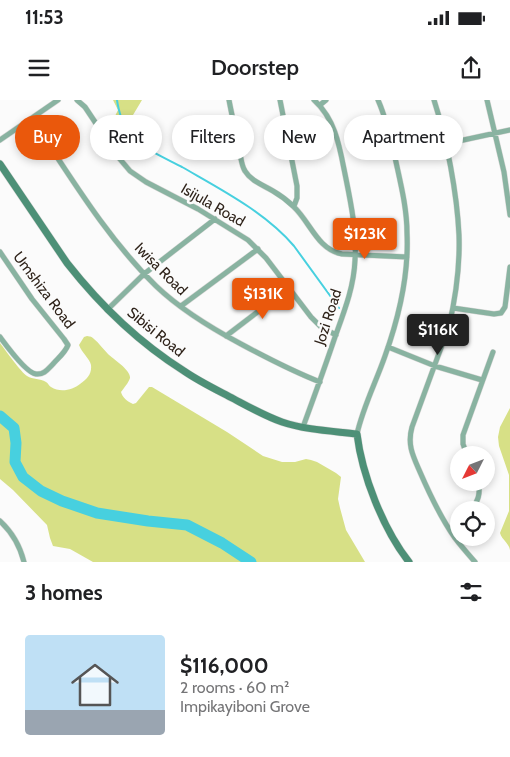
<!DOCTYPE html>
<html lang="en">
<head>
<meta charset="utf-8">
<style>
	body { margin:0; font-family:Cabin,sans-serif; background:#f2f2f2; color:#202124; height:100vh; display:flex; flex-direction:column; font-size:19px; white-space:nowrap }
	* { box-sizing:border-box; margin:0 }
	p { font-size:16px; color:#757577 }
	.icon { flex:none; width:28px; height:28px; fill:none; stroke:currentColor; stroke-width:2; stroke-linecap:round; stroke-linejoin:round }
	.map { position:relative; height:462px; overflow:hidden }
	.panel { display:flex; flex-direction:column; background:#fff; flex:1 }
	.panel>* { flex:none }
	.hud { position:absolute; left:15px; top:15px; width:480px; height:45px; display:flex; gap:10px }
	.needle { width:32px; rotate:228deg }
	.tools { position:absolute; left:450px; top:346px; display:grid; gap:10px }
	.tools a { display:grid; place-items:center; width:45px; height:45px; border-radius:50%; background:#fff; box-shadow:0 2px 8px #0003; font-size:25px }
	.price { position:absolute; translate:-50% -42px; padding:0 11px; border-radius:5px; background:#ea580c; color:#fff; font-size:16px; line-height:32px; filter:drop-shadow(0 1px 2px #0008) }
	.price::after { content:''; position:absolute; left:50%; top:30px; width:15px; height:11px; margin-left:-8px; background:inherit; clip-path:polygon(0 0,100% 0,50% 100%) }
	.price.active { background:#222; color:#fff }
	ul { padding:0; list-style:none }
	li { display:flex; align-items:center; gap:15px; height:125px; padding:0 25px }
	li+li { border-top:1px solid #e0e0e0 }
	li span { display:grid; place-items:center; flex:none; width:140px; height:100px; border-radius:5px; color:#555 }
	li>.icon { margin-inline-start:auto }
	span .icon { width:60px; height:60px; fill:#fffc; stroke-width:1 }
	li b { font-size:21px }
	h2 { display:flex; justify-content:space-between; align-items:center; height:60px; padding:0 25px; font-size:21px }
	.tag { padding:0 18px; border-radius:22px; background:#fff; box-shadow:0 2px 8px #0003; font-size:18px; line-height:45px }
	.tag.active { background:#ea580c; color:#fff }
	.status { display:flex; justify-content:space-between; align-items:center; height:35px; padding:0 25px; background:#fff; direction:ltr }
	.status svg { height:14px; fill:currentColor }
	header { display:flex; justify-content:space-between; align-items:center; height:65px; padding:0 25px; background:#fff; font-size:22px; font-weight:600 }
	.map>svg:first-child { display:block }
</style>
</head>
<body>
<div class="status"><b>11:53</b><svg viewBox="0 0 49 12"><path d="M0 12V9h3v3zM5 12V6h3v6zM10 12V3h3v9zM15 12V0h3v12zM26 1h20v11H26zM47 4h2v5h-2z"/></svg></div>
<header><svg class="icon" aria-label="menu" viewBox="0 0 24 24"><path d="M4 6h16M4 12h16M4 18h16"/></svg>Doorstep<svg class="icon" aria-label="share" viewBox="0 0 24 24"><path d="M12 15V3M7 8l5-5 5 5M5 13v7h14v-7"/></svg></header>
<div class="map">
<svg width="510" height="462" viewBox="0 0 510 462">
	<rect width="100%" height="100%" fill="#fbfbfb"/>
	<path fill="#d7e086" d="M113 0H142L130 20 145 31 141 42C127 37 123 51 113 44 108 40 104 31 101 26L115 16 118 10Z
		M87 236C91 237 91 236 94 239 99 243 103 249 108 254 113 259 131 270 130 278 129 282 124 288 121 292 122 297 128 302 133 304L136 303 149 287H152L227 332 263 356 282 362H295L306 359 311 360 317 362 336 373 341 377 338 399 340 408 346 430 365 462H93L70 449 53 446 50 438 47 425 13 390 0 379V243C6 251 21 272 27 276 33 280 40 278 46 282 48 283 49 286 51 287 60 293 73 290 80 284 87 279 92 274 91 265 90 259 82 253 79 245L84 237Z
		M510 308V450C509 443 502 440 500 433L509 411V375L499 346 498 337 500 327Z"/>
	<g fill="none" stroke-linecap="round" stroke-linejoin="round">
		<path stroke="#47d0df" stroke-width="2" d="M117 0C118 8 123 26 127 33 133 44 169 60 182 67 220 89 265 112 294 146L339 208"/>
		<path stroke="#47d0df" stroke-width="11" d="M0 316 14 328 16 343 15 362 23 377 41 391 62 401 97 413 148 421 187 425 222 443 251 462"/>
		<defs>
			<path id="street" d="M77 0 85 7 119 58 130 71 146 82 198 109 248 140 266 158 311 217 321 227 336 235
				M229 0C232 16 236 33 239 49 241 56 241 65 245 71 251 81 263 85 273 91 280 95 288 101 294 107 310 122 318 150 342 154L407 157
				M280 0 297 86V98L294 106
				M434 0C447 40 457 93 459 135 460 165 456 196 449 226L412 327C407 345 413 356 420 372 430 395 440 417 455 438 461 446 468 454 475 462
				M487 0 504 72 510 115
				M320 5 326 0
				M32 19C70 76 107 138 156 186 181 210 211 228 241 244 267 258 292 271 320 282
				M0 40 58 0
				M394 55 510 30
				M0 152 32 199 64 239 68 245C65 253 58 258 53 264 48 269 44 275 36 274 26 273 6 245 0 237
				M181 206 258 149
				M453 208 494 214 501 213 505 207 510 167
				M107 210 144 174 215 119
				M226 236 289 188
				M388 247 435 266 482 280
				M303 327C314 297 325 267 335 237 344 212 354 187 355 160 357 129 350 99 344 69 339 43 334 18 314 0
				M357 334C363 307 376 282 385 256 399 217 409 175 407 133 407 109 401 85 396 62 391 41 387 20 378 0
				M467 355 463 344V335L493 252
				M472 410C478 400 481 394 478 382
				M0 421C12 432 20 446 24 462"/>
			<path id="secondary" d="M0 64 67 163C100 205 138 242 184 271 200 282 217 290 234 299 249 307 265 316 282 322 306 330 332 331 357 334 362 375 383 429 409 462"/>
		</defs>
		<use href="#street" stroke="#dad8d7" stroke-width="6"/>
		<use href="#secondary" stroke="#dad8d7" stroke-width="8"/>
		<use href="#street" stroke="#89b3a1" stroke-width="5"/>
		<use href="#secondary" stroke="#4d9077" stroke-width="7"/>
	</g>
	<g text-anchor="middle" stroke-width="5" stroke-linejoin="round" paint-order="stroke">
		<g font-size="15" fill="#2f231a" stroke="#fbfbfb">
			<text transform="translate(213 105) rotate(30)" y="5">Isijula Road</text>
			<text transform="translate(161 169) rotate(45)" y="5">Iwisa Road</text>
			<text transform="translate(44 190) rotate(53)" y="5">Umshiza Road</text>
			<text transform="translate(328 217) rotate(-72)" y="5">Jozi Road</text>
			<text transform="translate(156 232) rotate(39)" y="5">Sibisi Road</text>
		</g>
	</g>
</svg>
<div class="tools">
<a><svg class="needle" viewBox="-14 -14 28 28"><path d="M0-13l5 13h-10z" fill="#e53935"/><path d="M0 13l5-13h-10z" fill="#757577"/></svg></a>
<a><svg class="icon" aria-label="locate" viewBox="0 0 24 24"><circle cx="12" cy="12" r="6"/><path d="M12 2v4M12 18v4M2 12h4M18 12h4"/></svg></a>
</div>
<b class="price" style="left:365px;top:160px">$123K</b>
<b class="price" style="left:263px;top:220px">$131K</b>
<b class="price active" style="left:438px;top:256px">$116K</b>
<div class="hud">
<a class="tag active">Buy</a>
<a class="tag">Rent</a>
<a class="tag">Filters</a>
<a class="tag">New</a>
<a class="tag">Apartment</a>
</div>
</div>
<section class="panel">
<h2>3 homes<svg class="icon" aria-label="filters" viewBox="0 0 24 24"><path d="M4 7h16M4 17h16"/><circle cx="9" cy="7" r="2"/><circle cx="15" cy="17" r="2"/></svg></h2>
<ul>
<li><span style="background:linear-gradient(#bfe0f5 75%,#9aa5b1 0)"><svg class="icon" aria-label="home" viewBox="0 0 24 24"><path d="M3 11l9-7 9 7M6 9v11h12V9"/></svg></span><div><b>$116,000</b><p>2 rooms · 60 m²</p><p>Impikayiboni Grove</p></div></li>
</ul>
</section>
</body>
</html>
